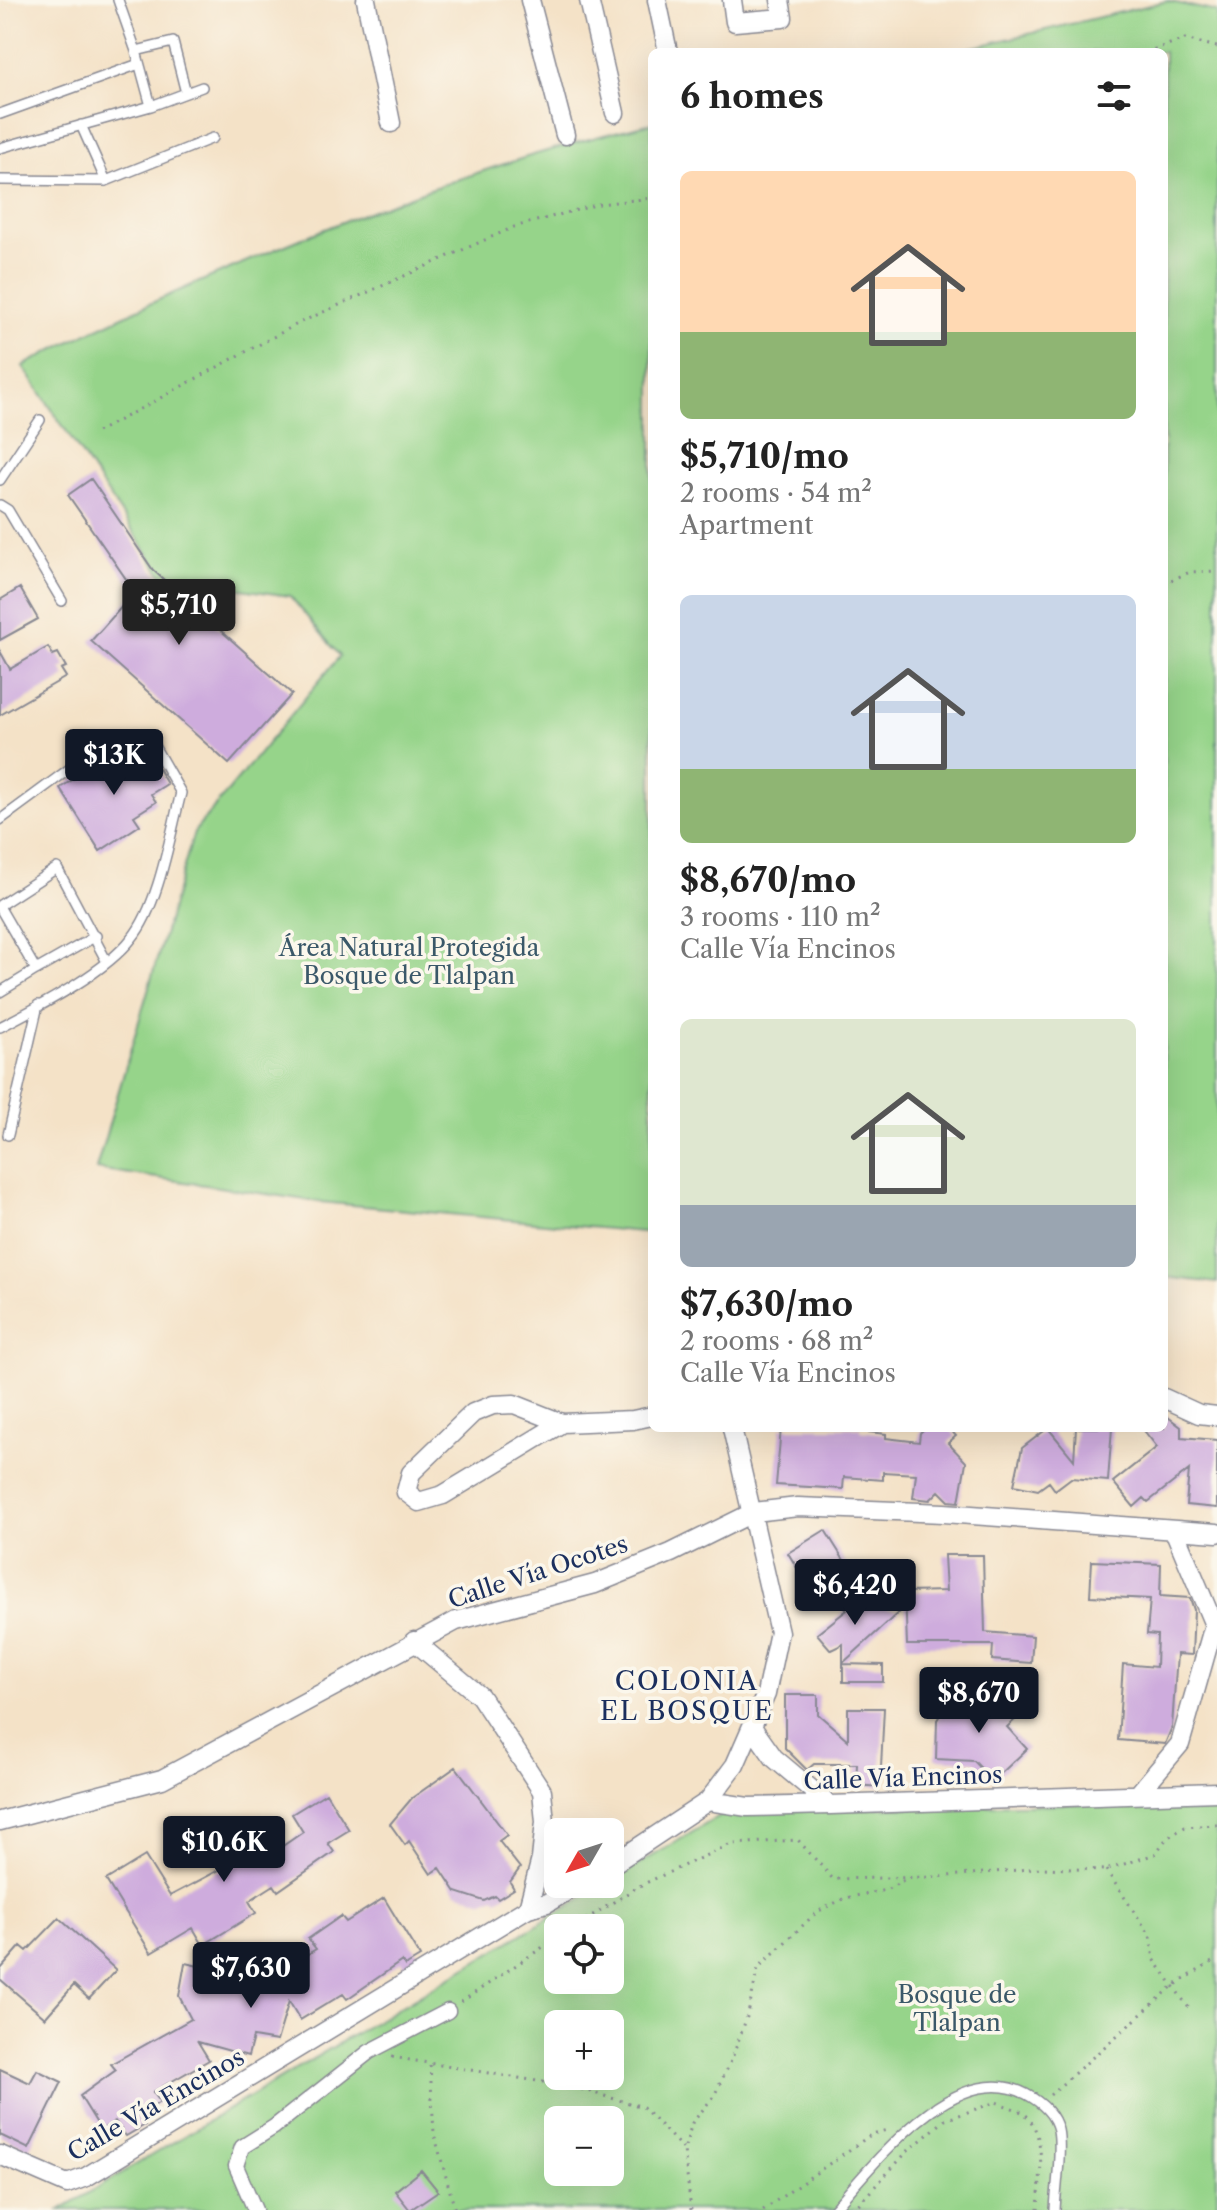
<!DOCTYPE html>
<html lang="en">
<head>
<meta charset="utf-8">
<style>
	body { margin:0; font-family:"Libre Caslon Text",serif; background:#f2f2f2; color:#222; height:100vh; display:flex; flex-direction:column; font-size:30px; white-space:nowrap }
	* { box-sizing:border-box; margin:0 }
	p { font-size:26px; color:#767676 }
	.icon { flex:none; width:44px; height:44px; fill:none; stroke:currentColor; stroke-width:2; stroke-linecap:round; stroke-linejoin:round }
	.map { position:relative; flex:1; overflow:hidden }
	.sheet { position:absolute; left:648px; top:48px; width:520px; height:1384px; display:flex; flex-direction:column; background:#fff; border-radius:12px; box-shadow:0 8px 32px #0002 }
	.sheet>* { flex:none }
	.needle { width:52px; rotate:231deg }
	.tools { position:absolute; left:544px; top:1818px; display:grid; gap:16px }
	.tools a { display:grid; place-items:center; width:80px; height:80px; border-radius:12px; background:#fff; box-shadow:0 8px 32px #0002; font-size:40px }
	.price { position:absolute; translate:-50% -68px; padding:0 18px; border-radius:8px; background:#111827; color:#fff; font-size:26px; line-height:52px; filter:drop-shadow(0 2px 4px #0008) }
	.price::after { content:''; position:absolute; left:50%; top:48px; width:24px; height:18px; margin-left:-12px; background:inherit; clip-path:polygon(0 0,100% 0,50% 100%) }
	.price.on { background:#222; color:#fff }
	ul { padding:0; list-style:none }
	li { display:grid; align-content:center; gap:16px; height:424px; padding:0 32px }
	li span { display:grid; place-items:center; height:248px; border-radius:12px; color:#555 }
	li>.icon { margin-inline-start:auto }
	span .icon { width:144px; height:144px; fill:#fffc; stroke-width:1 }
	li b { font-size:34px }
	h2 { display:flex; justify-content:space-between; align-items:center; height:96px; padding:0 32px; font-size:34px }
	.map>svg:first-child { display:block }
</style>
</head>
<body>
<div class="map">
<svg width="1217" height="2210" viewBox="0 0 1217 2210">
	<rect width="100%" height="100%" fill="#fbf7ec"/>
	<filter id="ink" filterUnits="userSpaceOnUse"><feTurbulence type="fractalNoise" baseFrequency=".0125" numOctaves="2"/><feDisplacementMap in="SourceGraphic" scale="16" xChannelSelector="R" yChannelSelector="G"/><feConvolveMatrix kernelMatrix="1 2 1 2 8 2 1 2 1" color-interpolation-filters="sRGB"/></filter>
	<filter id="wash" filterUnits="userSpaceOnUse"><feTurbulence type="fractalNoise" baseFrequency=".006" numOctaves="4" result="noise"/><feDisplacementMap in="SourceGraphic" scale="32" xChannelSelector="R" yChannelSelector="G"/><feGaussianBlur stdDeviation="1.8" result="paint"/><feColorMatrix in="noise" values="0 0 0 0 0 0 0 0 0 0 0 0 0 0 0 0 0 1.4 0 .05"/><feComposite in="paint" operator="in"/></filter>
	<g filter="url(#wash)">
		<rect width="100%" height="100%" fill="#f4e2c7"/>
		<path fill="#96d48a" stroke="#588274" stroke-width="2" fill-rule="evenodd" d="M1167 1 1217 12V1283L1164 1277V52H953Z
			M652 123V1233L320 1202 96 1169 194 832 340 656 290 596 164 578 23 366C89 330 157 300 227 270 364 210 506 157 652 123Z
			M1217 1801V2210H60L728 1811ZM558 1928H610V1980H558ZM558 2024H610V2076H558ZM558 2120H610V2172H558Z"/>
		<g id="blocks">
			<path fill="#ceacdd" d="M91 479 153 570 292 694 229 764 91 641 135 592 68 495Z
				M20 588 38 619 0 640V600Z
				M48 647 53 655 58 653 66 667 61 669 66 677 0 715V651L10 669Z
				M149 753 167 784 151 794 156 802 134 816 140 825 100 851 60 788 111 755 116 763 123 758 136 762Z
				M1164 1414 1181 1427V1437L1217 1440V1508L1186 1505 1189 1470 1148 1502 1144 1498 1134 1507 1113 1482 1157 1447 1142 1428H1164Z
				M781 1428H860V1431L886 1434V1438L919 1442 920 1433 925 1428H949L956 1436 948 1443 966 1462 959 1502 949 1501 939 1491 930 1500 913 1498 916 1474 883 1472V1480L844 1477 843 1489 776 1485Z
				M1048 1428 1074 1460 1076 1428H1112L1108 1481 1071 1478 1055 1490 1049 1482 1038 1490 1014 1485 1022 1448Z
				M825 1530 857 1581 837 1594 823 1572 816 1577 811 1570 802 1576 788 1553Z
				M944 1555H983L985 1632 1033 1636 1031 1663 992 1660 993 1645H907L905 1592 946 1591Z
				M1092 1561 1161 1564 1160 1596 1190 1598 1194 1610 1192 1655 1177 1654 1172 1727 1165 1744 1118 1740 1123 1664 1156 1667 1157 1635 1147 1634 1150 1599 1090 1596Z
				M841 1600 900 1611 843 1663V1644L831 1650 817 1634 847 1610Z
				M843 1664 883 1665V1682H843Z
				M954 1692 983 1716 984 1699H1005L1020 1715 1007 1727 1027 1749 993 1781 974 1761 936 1759 937 1720Z
				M785 1695H818V1714L848 1740V1708H884L880 1787 856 1785 857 1764H814L807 1770 785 1748Z
				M456 1767 507 1835 499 1841 520 1868 510 1882 514 1889 498 1899 495 1896 484 1901 456 1892 440 1868 431 1874 409 1841 405 1845 390 1824 412 1798Z
				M326 1793 349 1830 328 1843 334 1852 278 1891 274 1885 249 1901 256 1913 203 1945 193 1928 151 1953 106 1880 145 1856 170 1896 238 1860 258 1863 303 1832 292 1814Z
				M384 1898 420 1957 405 1966 402 1961 347 1999 343 1994 300 2020 289 2001 277 2041 253 2037 248 2056 198 2042 209 2060 153 2092 160 2102 139 2115 145 2125 126 2136 115 2121 101 2130 80 2096 116 2070 111 2064 191 2019 179 1996 185 1963 208 1968 207 1980 228 1986 263 1961 272 1976 316 1949 308 1939 341 1916 346 1922Z
				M59 1918 116 1970 89 1999 74 1985 45 2018 0 1979V1970L21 1946 27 1951Z
				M0 2069 30 2083 37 2070 62 2082 29 2149 0 2135Z
				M421 2170 438 2191 410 2210 395 2191Z"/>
		</g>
	</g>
	<g filter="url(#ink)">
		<use href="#blocks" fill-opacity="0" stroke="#888892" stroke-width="2"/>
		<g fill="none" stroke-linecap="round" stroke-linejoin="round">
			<defs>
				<path id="service" d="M118 0 136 51
					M151 106 136 51 173 42 186 93
					M0 114 139 64
					M81 125 106 181 213 138
					M0 148 151 106 202 87
					M0 180 106 181
					M0 480 40 420
					M0 505 8 510 62 601
					M0 820 106 742 125 735 150 739 181 793C170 835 159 905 132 938 105 973 40 1006 0 1027
					M0 905 57 868 107 962
					M0 908 36 970 0 992
					M36 970 96 936
					M8 1135 38 1005
					M833 2210C874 2164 955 2057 1026 2094 1039 2101 1054 2113 1058 2130 1062 2150 1056 2188 1055 2210"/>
				<path id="pedestrian" d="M255 2210 236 2166 242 2147 274 2127 369 2052 448 2011"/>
				<path id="minor" d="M366 0 391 123
					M530 0 565 135
					M589 0 615 113
					M657 0 668 52
					M732 0 735 22 783 18 780 0
					M1164 1398 1199 1414 1217 1416
					M562 1423 443 1495 419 1502 406 1492 411 1473 473 1413 493 1405 514 1404 562 1423 633 1420 652 1416
					M414 1641 480 1696 542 1791 545 1822 541 1859 528 1908
					M752 1727 774 1758 830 1805
					M1139 1793 1180 1744 1214 1625 1174 1530
					M708 1801 735 1765 766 1694 779 1632 732 1428
					M0 1821 162 1779 456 1621 595 1584 671 1553 754 1512 798 1507 944 1513 1217 1533
					M610 1866 708 1801 748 1807 830 1805 1217 1792
					M0 2155 67 2184 86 2177 528 1908 547 1903 579 1884"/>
			</defs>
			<use href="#service" stroke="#888892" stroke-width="12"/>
			<use href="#pedestrian" stroke="#888892" stroke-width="17"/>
			<use href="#minor" stroke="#888892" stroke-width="21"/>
			<path stroke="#888892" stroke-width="3" stroke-dasharray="2 6" stroke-linecap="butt" d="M1146 52 1185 39 1217 47
				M97 432 301 322 514 227 599 204 652 198
				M1164 583 1190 572 1217 571
				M1106 1870 1150 1935 1154 1959 1191 2011
				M572 1928 639 1886 731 1844 798 1840 833 1879 936 1877 1041 1868 1106 1870 1155 1854 1167 1838 1185 1827 1217 1825
				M461 2002 558 1937
				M392 2057 573 2087 643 2107 684 2150
				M430 2065 434 2133 455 2210
				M1050 2095 1172 1987 1217 1959
				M691 2210 684 2150 692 2123 714 2096 731 2061 748 2014 758 1968 817 1912 845 1898 886 1890 907 1879
				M763 2210 872 2134 887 2130
				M853 2210 907 2152 945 2120 996 2102C1005 2106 1019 2109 1026 2115 1048 2138 1039 2181 1038 2210"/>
			<use href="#service" stroke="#fff" stroke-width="9"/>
			<use href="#pedestrian" stroke="#fff" stroke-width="14"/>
			<use href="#minor" stroke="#fff" stroke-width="18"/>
		</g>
	</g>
	<g text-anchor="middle" stroke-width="7" stroke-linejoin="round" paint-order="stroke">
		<g font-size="24" fill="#3a5869" stroke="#fbf7ec">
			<text x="409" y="956">Área Natural Protegida<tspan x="409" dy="28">Bosque de Tlalpan</tspan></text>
			<text x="957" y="2003">Bosque de<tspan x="957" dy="28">Tlalpan</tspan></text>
		</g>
		<g font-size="24" fill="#1b2f5e" stroke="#fbf7ec">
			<text transform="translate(538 1572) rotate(-18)" y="8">Calle Vía Ocotes</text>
			<text transform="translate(903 1778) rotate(-2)" y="8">Calle Vía Encinos</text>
			<text transform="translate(156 2105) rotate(-30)" y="8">Calle Vía Encinos</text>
		</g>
		<g font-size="26" letter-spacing="2" fill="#1b2f5e" stroke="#fbf7ec">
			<text x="687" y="1690">COLONIA<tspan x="687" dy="30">EL BOSQUE</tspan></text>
		</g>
	</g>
</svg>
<div class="tools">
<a><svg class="needle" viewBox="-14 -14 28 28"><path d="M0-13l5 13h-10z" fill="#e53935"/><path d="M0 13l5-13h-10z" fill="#767676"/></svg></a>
<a><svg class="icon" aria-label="locate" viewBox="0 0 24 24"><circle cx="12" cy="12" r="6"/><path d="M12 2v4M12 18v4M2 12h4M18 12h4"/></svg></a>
<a>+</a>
<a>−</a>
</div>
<b class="price on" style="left:179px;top:647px">$5,710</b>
<b class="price" style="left:114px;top:797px">$13K</b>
<b class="price" style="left:855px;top:1627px">$6,420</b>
<b class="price" style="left:979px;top:1735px">$8,670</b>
<b class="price" style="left:224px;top:1884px">$10.6K</b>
<b class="price" style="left:251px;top:2010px">$7,630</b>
<section class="sheet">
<h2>6 homes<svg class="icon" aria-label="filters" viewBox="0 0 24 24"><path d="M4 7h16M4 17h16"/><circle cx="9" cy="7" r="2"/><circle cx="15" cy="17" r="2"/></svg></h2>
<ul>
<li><span style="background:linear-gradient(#ffd9b3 65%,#8fb573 0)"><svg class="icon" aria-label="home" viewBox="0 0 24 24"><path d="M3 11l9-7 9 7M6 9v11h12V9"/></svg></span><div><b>$5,710/mo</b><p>2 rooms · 54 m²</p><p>Apartment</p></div></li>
<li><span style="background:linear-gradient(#c9d6e8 70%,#8fb573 0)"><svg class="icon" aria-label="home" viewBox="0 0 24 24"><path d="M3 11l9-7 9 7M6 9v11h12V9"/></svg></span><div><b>$8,670/mo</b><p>3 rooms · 110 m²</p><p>Calle Vía Encinos</p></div></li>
<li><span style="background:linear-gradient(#dfe7d0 75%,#9aa5b1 0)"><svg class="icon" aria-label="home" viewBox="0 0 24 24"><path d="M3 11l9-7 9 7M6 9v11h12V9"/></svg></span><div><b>$7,630/mo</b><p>2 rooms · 68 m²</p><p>Calle Vía Encinos</p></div></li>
</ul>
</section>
</div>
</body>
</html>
